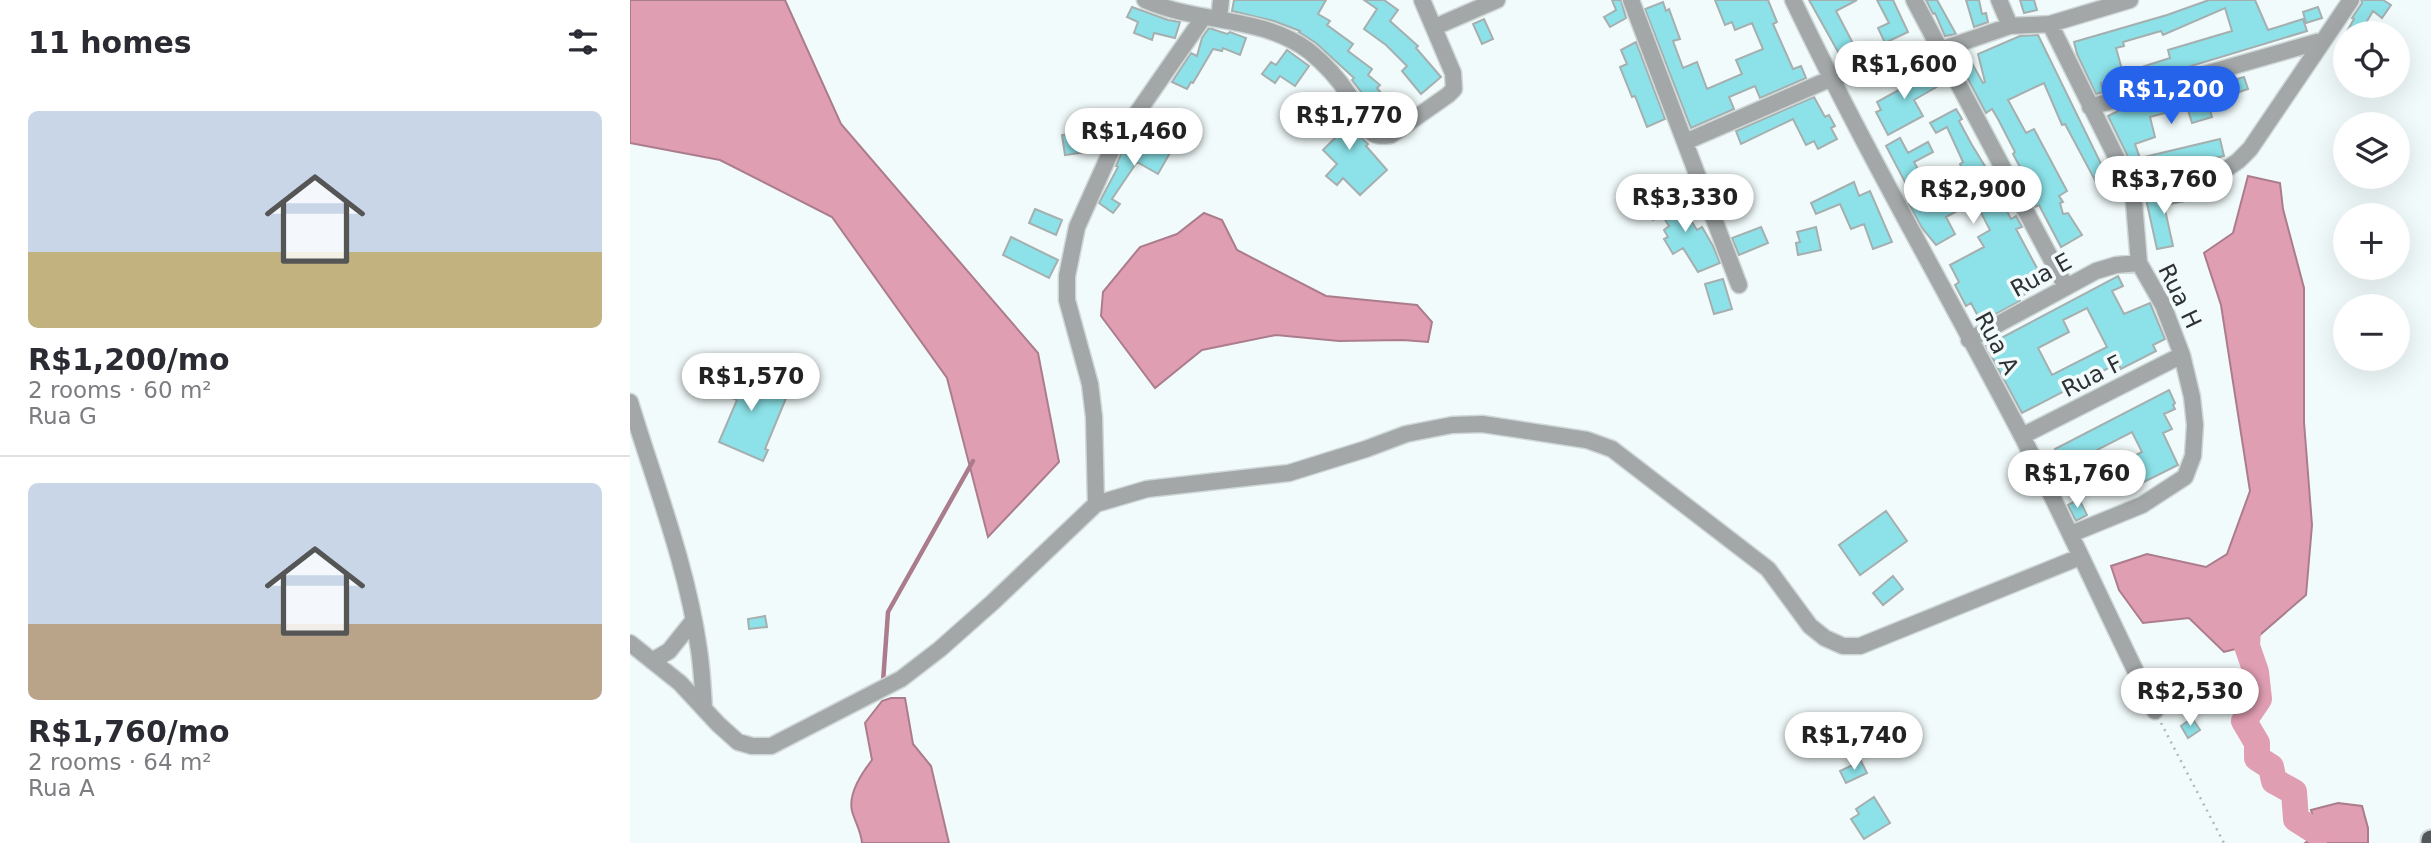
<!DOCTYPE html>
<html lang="en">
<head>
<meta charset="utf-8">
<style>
	body { margin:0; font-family:"DejaVu Sans",sans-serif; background:#f2f2f3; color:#2b2b33; height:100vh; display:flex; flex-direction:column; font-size:26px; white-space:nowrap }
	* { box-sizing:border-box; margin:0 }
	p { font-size:23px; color:#7c7c81 }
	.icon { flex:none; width:38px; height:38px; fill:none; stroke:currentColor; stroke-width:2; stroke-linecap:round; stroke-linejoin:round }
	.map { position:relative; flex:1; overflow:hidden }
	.side { display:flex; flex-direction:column; background:#fff; width:630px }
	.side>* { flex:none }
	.controls { position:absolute; left:1703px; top:21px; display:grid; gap:14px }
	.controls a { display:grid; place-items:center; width:77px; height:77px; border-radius:50%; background:#fff; box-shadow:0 7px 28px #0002; font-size:35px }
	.price { position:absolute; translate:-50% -60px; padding:0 16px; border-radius:24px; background:#fff; color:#222; font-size:23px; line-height:46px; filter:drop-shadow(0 2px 4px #0008) }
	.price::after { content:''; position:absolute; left:50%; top:42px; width:21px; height:16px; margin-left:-10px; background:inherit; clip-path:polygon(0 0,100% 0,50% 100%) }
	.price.on { background:#2563eb; color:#fff }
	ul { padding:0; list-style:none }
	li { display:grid; align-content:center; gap:14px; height:371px; padding:0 28px }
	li+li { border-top:2px solid #e1e1e2 }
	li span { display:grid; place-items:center; height:217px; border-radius:10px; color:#555 }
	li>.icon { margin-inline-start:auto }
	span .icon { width:126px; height:126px; fill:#fffc; stroke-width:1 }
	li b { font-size:30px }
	h2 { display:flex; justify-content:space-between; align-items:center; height:84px; padding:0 28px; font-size:30px }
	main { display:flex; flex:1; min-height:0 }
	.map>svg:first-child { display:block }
</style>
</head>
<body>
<main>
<section class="side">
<h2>11 homes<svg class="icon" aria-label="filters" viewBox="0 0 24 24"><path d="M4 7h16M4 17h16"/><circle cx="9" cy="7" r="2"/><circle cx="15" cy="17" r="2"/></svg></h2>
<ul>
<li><span style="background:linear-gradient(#c9d6e8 65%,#c2b280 0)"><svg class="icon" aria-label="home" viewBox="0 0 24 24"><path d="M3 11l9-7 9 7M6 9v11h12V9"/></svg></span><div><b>R$1,200/mo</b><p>2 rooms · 60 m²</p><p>Rua G</p></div></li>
<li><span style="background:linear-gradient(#c9d6e8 65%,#b9a48a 0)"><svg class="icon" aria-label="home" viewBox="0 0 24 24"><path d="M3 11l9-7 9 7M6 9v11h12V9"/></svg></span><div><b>R$1,760/mo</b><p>2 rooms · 64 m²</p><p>Rua A</p></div></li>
</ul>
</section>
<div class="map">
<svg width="1801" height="843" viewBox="0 0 1801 843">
	<rect width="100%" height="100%" fill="#f2fbfb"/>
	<path fill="#e09eb3" stroke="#ab7d8c" stroke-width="2" d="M0 0H155L211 124 408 353 429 462 358 537 317 378 202 217 90 160 0 143Z
		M1618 176 1650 183 1653 209 1674 288V422L1682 525 1676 595 1617 646 1594 652 1559 618 1513 623 1489 590 1481 566 1517 554 1576 567 1597 554 1620 491 1591 305 1574 253 1603 233Z
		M574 213 592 220 607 250 696 296 787 305 802 322 798 342 773 340 709 341 646 335 572 350 525 388 471 316 473 292 510 247 547 234Z
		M261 698H275L283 744 301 766 319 843H232C231 831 225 822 222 811 218 793 232 773 242 760L235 723 252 701Z
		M1708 803 1732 806 1738 828V843H1675L1688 833 1681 810Z"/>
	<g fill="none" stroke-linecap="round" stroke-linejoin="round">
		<path stroke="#ab7d8c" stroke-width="4.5" d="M253 682 258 612 343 461"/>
		<path stroke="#e09eb3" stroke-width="26" d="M1619 613 1617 646 1626 672 1629 699 1614 721 1627 743V758L1641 767 1644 781 1664 792 1666 819 1688 833"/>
	</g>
	<path fill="#8ce2e8" stroke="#a6afaf" stroke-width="2" fill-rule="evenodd" d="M604 0H696L688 14 700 21 697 25 723 44 718 51 742 69 738 75 750 85 747 88 758 101 755 104 765 116 753 125 746 117 748 114 722 80 724 78 686 43 669 32 670 31 644 21 602 11Z
		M734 0H754L768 10 760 21 788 46 786 48 811 77 791 94 772 71 777 66 756 45 734 29 747 9Z
		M982 0H991L996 18 980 27 974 17 986 10Z
		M1085 0H1138L1147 22 1143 24 1163 69 1171 66 1176 78 1130 98 1125 86 1099 97 1104 109 1061 128 1015 9 1033 2 1036 11 1039 9 1050 39 1043 41 1053 68 1067 62 1077 89 1112 74 1106 60 1133 49 1122 23 1105 30 1102 22 1095 25Z
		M1179 0H1227L1206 11 1227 51 1212 59Z
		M1247 0H1263L1278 32 1255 43 1248 28 1259 23Z
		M1296 0H1307L1326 34 1315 36 1305 13 1303 14Z
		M1336 0H1349L1352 14 1356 13 1358 22 1344 27Z
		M1390 0H1404L1407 10 1394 13Z
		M1579 0H1625L1638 30 1673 19 1677 31 1495 86 1492 77 1471 83 1473 92 1466 94 1447 54 1444 42 1537 15ZM1595 8 1602 31 1538 50 1540 58 1493 73 1486 48 1494 46 1493 42 1531 31 1533 35Z
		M1731 0H1753L1761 5 1752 18 1743 11 1730 33H1716L1724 19 1722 18 1732 3Z
		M502 7 538 20 550 22 545 38 524 33 522 40 504 33 508 22 497 17Z
		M1688 7 1692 18 1676 23 1673 12Z
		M854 19 863 39 852 44 843 24Z
		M579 28 597 34 600 32 616 38 610 55 593 48 592 51 583 49 563 83 561 82 557 89 542 82 561 53 567 56 572 38Z
		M1408 35 1474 170 1476 169 1483 181 1467 184 1435 124 1432 125 1414 83 1378 100 1396 133 1404 129 1437 191 1429 196 1433 202 1430 203 1433 214 1438 213 1452 235 1431 247 1409 205 1405 207 1386 171 1391 169 1383 154 1385 152 1368 119 1362 109 1356 113 1329 62 1339 58 1353 83 1355 82 1348 54 1390 36Z
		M1006 42 1035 119 1017 127 1005 96 1002 97 990 67 997 64 991 50Z
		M657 50 679 66 665 86 650 76 645 83 632 74 641 62 646 65Z
		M1281 69 1285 83 1303 74 1310 85 1284 100 1293 116 1258 135 1246 112 1251 110 1247 102 1269 90 1263 73Z
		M1614 77 1618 89 1600 95 1601 98 1579 106 1582 117 1562 123 1557 107 1520 117 1525 137 1505 144 1510 158 1590 139 1594 156 1529 170V167L1507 175 1478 116 1492 109 1529 98 1530 100 1547 97Z
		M1184 97 1195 117 1199 115 1205 126 1201 128 1207 139 1188 149 1184 141 1176 145 1163 119 1111 144 1106 131Z
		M699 100 720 122 726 133 738 144 736 146 757 170 730 195 713 178 707 185 696 176 707 164 693 150 707 136 685 114Z
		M1326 109 1332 119 1329 121 1342 145 1361 176 1364 174 1373 190 1368 193 1381 219 1386 216 1392 227 1386 229 1408 270 1405 271 1412 285 1388 298 1390 301 1351 322 1341 303 1336 306 1325 285 1329 282 1320 265 1354 247 1348 237 1360 230 1345 201 1316 217 1325 234 1306 245 1292 228 1279 204 1285 201 1256 146 1270 138 1278 153 1298 142 1303 152 1284 162 1307 205 1338 188 1331 175 1335 173 1330 164 1333 162 1317 127 1306 133 1300 123Z
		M461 131 464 151 435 155 432 135Z
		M510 136 540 153 528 174 507 162 482 199 490 204 483 213 469 203 488 167 486 166 491 154 494 151 501 154Z
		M1224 182 1229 196 1240 191 1262 242 1243 249 1234 224 1221 229 1210 204 1186 214 1181 203Z
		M1052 189 1058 198 1045 207 1057 225 1062 222 1067 230 1072 227 1083 246 1090 263 1068 272 1053 248 1043 254 1034 239 1038 237 1034 230 1039 226 1032 215 1023 220 1017 211Z
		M1559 189 1561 200 1534 205 1543 246 1527 249 1516 199Z
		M405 209 432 220 426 235 399 223Z
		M1131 227 1138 243 1109 255 1102 238Z
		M1186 227 1191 250 1168 255 1166 243 1170 242 1167 232Z
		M381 237 428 260 419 278 373 255Z
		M1488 276 1493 286 1482 291 1494 314 1520 303 1535 339 1523 345 1526 351 1491 369 1488 363 1392 413 1356 346ZM1457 308 1477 347 1422 375 1408 348 1439 332 1433 320Z
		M1093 279 1102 309 1084 314 1075 284Z
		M100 367 159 391 135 449 138 450 133 461 89 442 107 400 89 393Z
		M1539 390 1545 403 1543 405 1545 409 1534 414 1542 429 1533 433 1548 465 1500 489 1488 464 1512 452 1502 432 1428 470 1420 454 1426 451 1425 449Z
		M1449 499 1457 515 1446 521 1438 505Z
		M1256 511 1277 541 1230 575 1209 545Z
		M1263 576 1273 589 1253 605 1243 593Z
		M135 616 137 627 119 629 118 619Z
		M1562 718 1570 730 1558 738 1551 726Z
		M1231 761 1237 773 1216 783 1210 771Z
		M1244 797 1260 823 1234 839 1221 819 1229 814 1226 809Z"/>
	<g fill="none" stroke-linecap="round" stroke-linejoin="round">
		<defs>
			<path id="minor" d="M515 0C568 24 631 15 679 51 695 64 708 78 719 95 726 106 730 124 741 132 747 137 754 136 761 135L818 95 824 89 823 73 792 0
				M1001 0 1109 285
				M1163 0C1234 149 1317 292 1393 438 1439 528 1480 620 1525 711
				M1284 0 1436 287
				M1369 0 1380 26
				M589 19 591 0
				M1420 24 1503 191 1509 263 1533 305 1552 355 1562 397 1565 425 1563 456 1555 477 1512 505 1441 534
				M805 27 867 0
				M1460 107 1694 40
				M1055 142 1200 79 1310 50 1380 26 1420 24 1500 0
				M1503 191 1595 170 1608 161 1620 149 1721 0
				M1339 340 1466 271 1486 265 1509 263
				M0 402C25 484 57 565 69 650 72 670 73 690 74 709
				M1392 436 1552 355
				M466 504 464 417 460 384 437 300V276L447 227 482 149 573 18
				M0 643 50 683 88 724 108 742 122 746H141L271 679 310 649 363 602 466 504 517 489 659 473 736 449 776 434 822 425 852 424 957 440 982 449 1138 569 1180 626 1195 638 1213 646H1230L1450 557
				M22 661 39 651 63 621"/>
			<path id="trunk" d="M1801 843V840"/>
		</defs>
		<use href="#minor" stroke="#cfd7d7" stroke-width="19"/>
		<use href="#trunk" stroke="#cfd7d7" stroke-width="23"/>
		<path stroke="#b1b8b8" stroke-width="2.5" stroke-dasharray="2 5" stroke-linecap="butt" d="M1531 723 1594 843"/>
		<use href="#minor" stroke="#a3a7a7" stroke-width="16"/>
		<use href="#trunk" stroke="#525859" stroke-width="19"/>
	</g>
	<g text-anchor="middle" stroke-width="7" stroke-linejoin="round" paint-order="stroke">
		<g font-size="23" fill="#2e3131" stroke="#f2fbfb">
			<text transform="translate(1411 275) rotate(-29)" y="8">Rua E</text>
			<text transform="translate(1550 296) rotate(64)" y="8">Rua H</text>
			<text transform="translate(1367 343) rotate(62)" y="8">Rua A</text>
			<text transform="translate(1462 376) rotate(-27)" y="8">Rua F</text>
		</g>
	</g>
</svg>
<div class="controls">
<a><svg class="icon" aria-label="locate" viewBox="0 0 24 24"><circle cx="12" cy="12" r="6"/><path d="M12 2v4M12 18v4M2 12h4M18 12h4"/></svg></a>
<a><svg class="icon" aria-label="layers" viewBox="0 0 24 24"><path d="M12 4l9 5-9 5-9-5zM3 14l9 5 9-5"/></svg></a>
<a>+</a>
<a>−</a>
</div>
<b class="price" style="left:1274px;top:101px">R$1,600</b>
<b class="price on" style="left:1541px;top:126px">R$1,200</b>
<b class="price" style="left:719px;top:152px">R$1,770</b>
<b class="price" style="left:504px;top:168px">R$1,460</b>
<b class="price" style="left:1534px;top:216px">R$3,760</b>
<b class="price" style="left:1343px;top:226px">R$2,900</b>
<b class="price" style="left:1055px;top:234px">R$3,330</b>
<b class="price" style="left:121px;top:413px">R$1,570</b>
<b class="price" style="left:1447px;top:510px">R$1,760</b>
<b class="price" style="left:1560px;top:728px">R$2,530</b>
<b class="price" style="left:1224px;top:772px">R$1,740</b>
</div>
</main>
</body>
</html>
